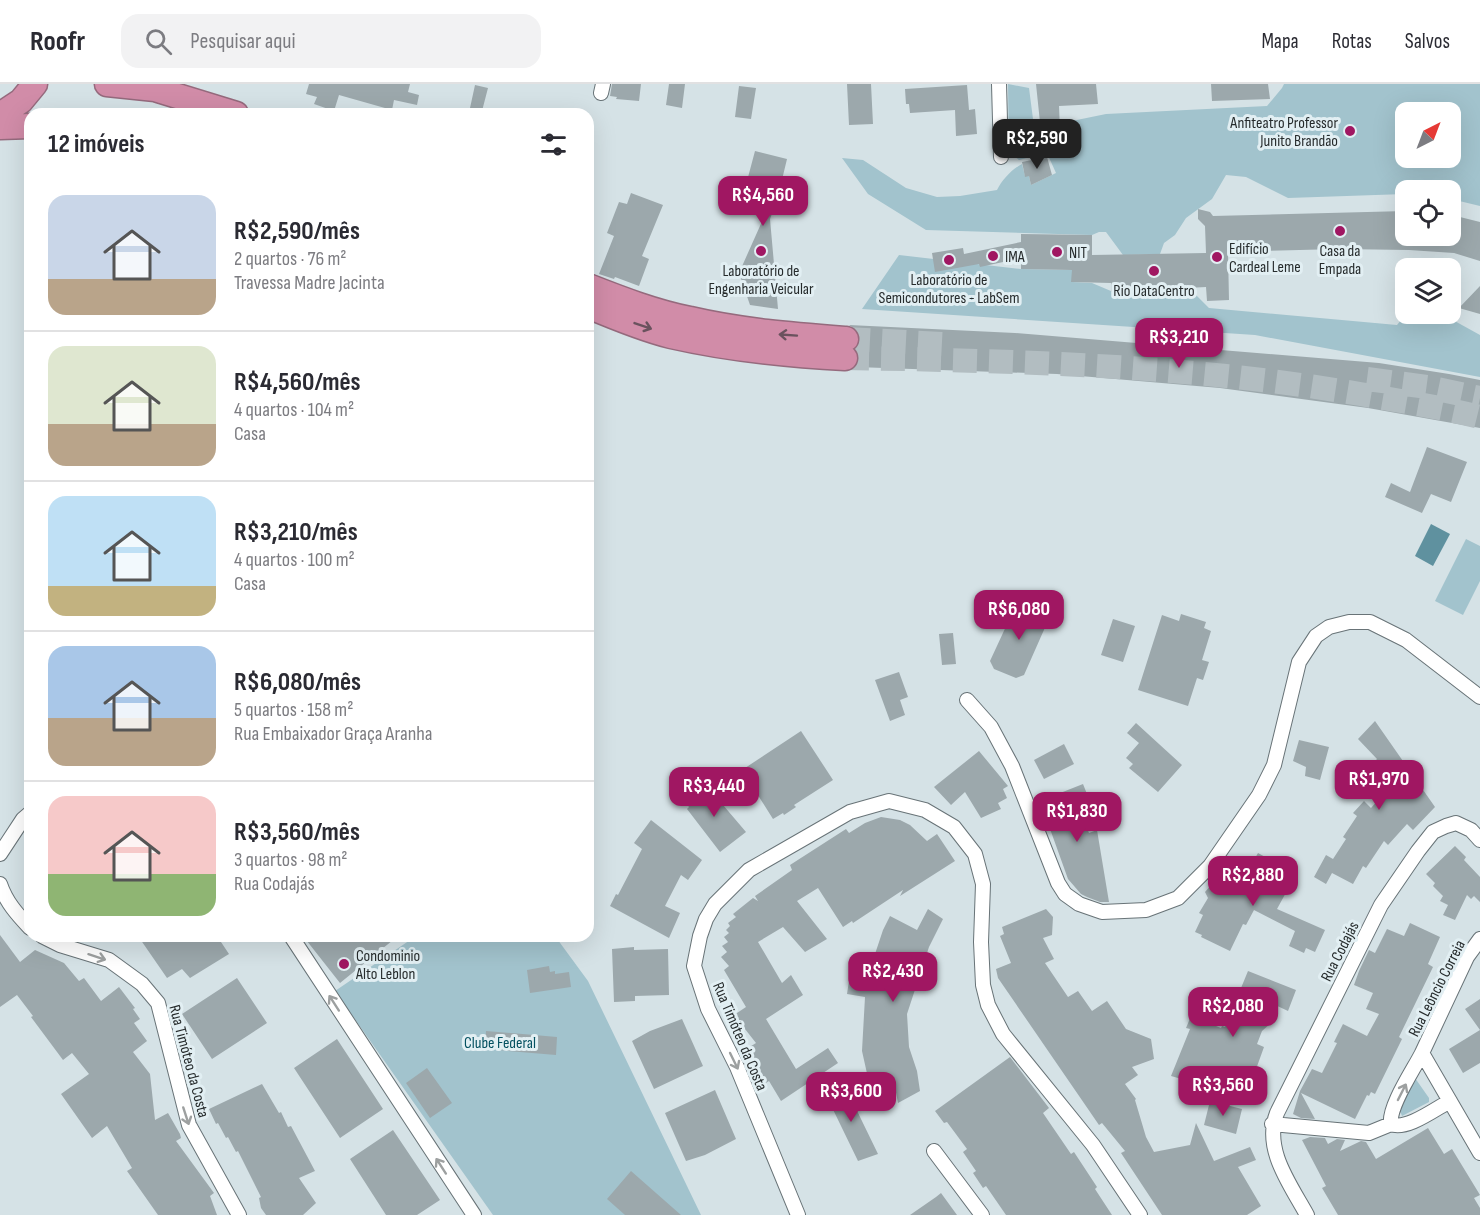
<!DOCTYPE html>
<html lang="pt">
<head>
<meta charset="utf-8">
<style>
	body { margin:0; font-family:"Sofia Sans Condensed",sans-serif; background:#f2f2f3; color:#2b2b33; height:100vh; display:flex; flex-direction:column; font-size:22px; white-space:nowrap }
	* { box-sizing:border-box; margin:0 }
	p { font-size:20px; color:#7c7c81 }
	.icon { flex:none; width:33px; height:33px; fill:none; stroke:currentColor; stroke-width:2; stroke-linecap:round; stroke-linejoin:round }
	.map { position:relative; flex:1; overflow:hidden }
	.panel { position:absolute; left:24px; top:24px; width:570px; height:834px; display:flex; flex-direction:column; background:#fff; border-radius:18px; box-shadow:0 6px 24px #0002 }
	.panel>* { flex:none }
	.needle { width:39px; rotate:42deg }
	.controls { position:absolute; left:1395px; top:18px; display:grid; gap:12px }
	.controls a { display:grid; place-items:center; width:66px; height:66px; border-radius:12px; background:#fff; box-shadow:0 6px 24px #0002; font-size:30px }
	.price { position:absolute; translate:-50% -51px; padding:0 14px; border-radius:12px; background:#a01762; color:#fff; font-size:20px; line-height:39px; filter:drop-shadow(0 2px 3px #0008) }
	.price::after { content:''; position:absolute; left:50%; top:36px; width:18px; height:14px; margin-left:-9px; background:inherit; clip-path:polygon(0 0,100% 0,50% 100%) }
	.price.on { background:#222; color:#fff }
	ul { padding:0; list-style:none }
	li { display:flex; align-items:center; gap:18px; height:150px; padding:0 24px }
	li+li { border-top:2px solid #e1e1e2 }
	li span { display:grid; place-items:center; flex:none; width:168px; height:120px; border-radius:18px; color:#555 }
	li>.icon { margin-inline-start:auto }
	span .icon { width:72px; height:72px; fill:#fffc; stroke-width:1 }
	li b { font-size:26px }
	h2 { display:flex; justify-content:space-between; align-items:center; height:72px; padding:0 24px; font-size:26px }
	header { display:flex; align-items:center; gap:36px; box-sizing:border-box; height:84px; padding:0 30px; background:#fff; border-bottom:2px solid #e1e1e2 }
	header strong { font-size:28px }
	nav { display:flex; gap:33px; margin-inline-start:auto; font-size:21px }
	.search { width:420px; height:54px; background:#f2f2f3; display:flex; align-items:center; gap:15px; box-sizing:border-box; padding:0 21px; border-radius:18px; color:#7c7c81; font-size:22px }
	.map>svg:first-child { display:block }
</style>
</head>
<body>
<header>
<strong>Roofr</strong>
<div class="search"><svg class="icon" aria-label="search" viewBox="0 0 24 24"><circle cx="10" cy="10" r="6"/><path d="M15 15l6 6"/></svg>Pesquisar aqui</div>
<nav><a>Mapa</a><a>Rotas</a><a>Salvos</a></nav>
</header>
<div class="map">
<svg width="1480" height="1131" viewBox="0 0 1480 1131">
	<rect width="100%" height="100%" fill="#d5e2e6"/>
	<path fill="#a2c3cd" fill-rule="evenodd" d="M1008 0 1029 4 1033 35 1045 56 1061 53 1067 38 1106 30 1267 22 1282 4 1284 0H1480V122L1451 115 1450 106H1406L1405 110 1288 114 1246 93 1226 91 1212 115 1186 134 1175 151 1164 159 1160 170 1123 171 1106 148H1099L1092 151 926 146 868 110 842 74 863 76 906 104 937 113 960 112 997 106C1002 96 1012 85 1022 80L1025 92H1029L1031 101 1056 89 1047 69 1019 76 1009 68ZM1406 28H1450V74H1406Z
		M899 171 1021 185 1072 186V198L1092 199 1118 210 1196 211 1209 224 1397 241 1406 230H1442L1480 251V293L1255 251 862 225Z
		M1466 455 1480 462V497L1463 531 1435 517Z
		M416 852H555L588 897 701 1131H493L335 907Z
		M1415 994 1429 1014V1018L1402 1032 1400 1027Z"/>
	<path fill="#5f919f" d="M1431 440 1450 450 1433 482 1415 472Z"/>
	<path fill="#9ca8ac" d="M309 0H410L408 8 419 11 417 21 394 16 392 26 339 11 334 27 314 20 317 13 306 10Z
		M612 0H641L639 17 616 15 617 13 610 12Z
		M669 0H685L682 24 666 21Z
		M847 0H871L873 40 849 41Z
		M1036 0H1096L1098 20 1059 22 1060 47 1041 48Z
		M1211 0H1268L1270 15 1212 17Z
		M475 1 488 4 482 27 470 24Z
		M967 1 969 26 975 25 977 50 956 52 955 26 910 29 909 20H906L905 5Z
		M739 2 756 4 751 35 735 33Z
		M755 67 787 75 780 104 796 108 792 123 776 119 770 135 778 225 750 221 739 189 764 133 739 127Z
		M1047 73 1052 91 1031 101 1029 92 1025 93 1022 78Z
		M631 109 663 121 642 172 649 175 639 202 615 193 614 195 599 190 614 152 607 149 619 118 627 120Z
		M1198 125 1210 128 1213 132 1406 127V152H1450V132L1460 133 1480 138V177L1454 169 1409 166 1339 165 1228 168 1229 216 1207 217 1206 203 1111 208V199L1071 198 1072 186 1021 185V174L980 183 979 180 935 188 932 169 963 164 964 170 1021 158V150L1092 151V171L1206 169 1205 142 1198 135Z
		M1480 202V230L1459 224Z
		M849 241 1015 249 1379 279 1449 290 1480 296V344L1368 324 1220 304 1057 290 856 283 859 274 856 265 860 256 859 248Z
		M1427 363 1467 378 1451 418 1431 410 1422 429 1385 413 1391 399 1410 408Z
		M1021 518 1044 529 1047 539 1024 591 1016 594 994 585 990 577 1015 523Z
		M1181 530 1206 538 1204 544 1211 547 1202 576 1209 578 1203 596 1197 594 1188 622 1138 606 1162 531 1179 537Z
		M1113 535 1135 542 1123 578 1101 571Z
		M953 549 956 580 942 581 939 550Z
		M899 588 908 613 900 616 905 631 890 637 875 596Z
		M1375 637 1435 723 1413 746 1407 740 1388 761 1384 757 1366 784 1363 782 1353 800 1332 789 1326 800 1314 793 1326 771 1333 775 1346 755 1343 753 1357 732 1353 729 1364 717 1371 724 1385 708 1365 688 1377 675 1358 655Z
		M1136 639 1182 681 1158 708 1129 684 1133 680 1126 674 1139 659 1127 649Z
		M801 647 833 696 794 721 796 723 784 731 783 729 773 735 742 686Z
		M1299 656 1329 663 1320 696 1305 692 1306 683 1293 677Z
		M1064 660 1074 680 1044 695 1034 676Z
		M979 667 1008 702 1003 705 1007 714 998 719 1001 725 981 734 965 708 951 721 934 703Z
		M1083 700 1091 720 1079 724 1089 749 1097 746 1109 818H1100L1087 813 1081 810 1068 795 1040 717Z
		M706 701 746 748 720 768 687 725 689 723 684 716Z
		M881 733 900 736 910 741 927 757 937 750 955 777 900 812 903 806 853 839 852 837 843 843 818 804 797 817 827 855 805 868 783 843 758 858 782 899 791 891 803 911 766 935 796 985 828 964 838 979 781 1017 769 997 756 1005 740 969 756 959 734 931 746 923 724 886 729 882 721 873 727 868 722 862 728 858 724 853 729 849 726 846 730 842 728 839 736 833 733 830 753 814 758 817 755 812 792 786 790 781 846 745 849 749 865 739Z
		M651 736 702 776 688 796 681 791 665 822 680 829 669 854 610 822 616 810 618 811 642 765 634 759Z
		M1455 762 1466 773 1464 776 1480 793V818L1474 812 1471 815 1467 811 1455 836 1443 831 1448 821 1440 817 1443 812 1433 802 1435 799 1426 790Z
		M1258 769 1278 780 1275 784 1294 794 1277 825 1325 846 1315 868 1306 864 1304 869 1289 862 1295 847 1254 826 1246 841 1243 840 1230 867 1201 853 1202 851 1195 848 1203 831 1199 829 1208 814 1205 808 1220 791 1240 801Z
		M928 825 943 835 929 863 907 930 909 963 917 987 920 1007 898 1019 894 998 870 1003 862 967 865 913 847 910 851 884 858 893 866 887 869 888 883 846 890 832 917 846Z
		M1046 825 1053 833 1052 851 1043 854 1054 875 1045 879 1068 913 1078 907 1092 927 1107 917 1126 945 1151 955 1154 975 1132 983 1138 991 1125 1000 1136 1015 1135 1016 1146 1053 1154 1068 1190 1061 1196 1039 1214 1077 1250 1063 1256 1076 1238 1083 1261 1122 1247 1131H1162L1121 1069 1125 1067 1102 1039 1099 1041 998 894 996 885 1011 879 1000 852 1004 850 1002 843Z
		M1410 839 1440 853 1428 880 1433 883 1399 953 1402 955 1375 1010 1371 1008 1369 1012 1367 1011 1355 1035 1301 1009 1315 1035 1301 1034 1293 1030 1300 1007 1312 985 1322 989 1337 959 1334 958 1343 940 1367 952 1379 930 1366 925 1373 909 1354 901 1359 887 1369 866 1375 869 1387 845 1404 852Z
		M0 851 20 878 35 866 64 879 79 897 84 894 101 917 119 903 135 924 133 925 140 935 134 939 147 957 133 968 150 990 155 1036 168 1029 180 1050 181 1054 176 1057 214 1109 210 1112 217 1131H158L127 1087 132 1084 107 1042 92 1054 61 1010 89 990 72 969 63 976 31 933 33 932 17 911 0 923Z
		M138 852H217L229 870 190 894 182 885 167 894Z
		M303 852H398L340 899Z
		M634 863V866L668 865 669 911 635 912V917L614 918 612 865Z
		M549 882 550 888 555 887V890L569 888 571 903 530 909 527 886Z
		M1248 887 1296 906 1288 927 1271 919V939L1262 947 1257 960 1264 963 1255 988 1259 989 1253 1010 1224 996 1220 1006 1171 992 1190 945 1186 944 1191 932 1221 944 1222 942 1225 943Z
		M237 894 267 939 212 975 182 930Z
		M1480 915V979L1463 989 1449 965 1480 946 1465 925Z
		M682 935 703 982 654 1005 632 957 650 947Z
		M486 947 557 953 556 971 485 965Z
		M337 955 383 1025 340 1054 294 984Z
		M1010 973 1049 1024 1043 1029 1071 1070 1074 1068 1097 1103 1095 1105 1112 1131H1006L986 1102 983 1104 973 1089 976 1087 963 1068 967 1065 947 1038 944 1039 935 1027Z
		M427 984 452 1019 430 1034 406 999Z
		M262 1000 279 1029 281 1028 288 1043 291 1042 315 1087 299 1094 316 1119 303 1131H266L261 1124 259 1114 261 1113 238 1067 236 1068 228 1053 226 1054 218 1039 216 1040 209 1025Z
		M844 1000 878 1070 858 1077 825 1009Z
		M715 1006 736 1055 705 1071 686 1077 665 1029Z
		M1210 1017 1242 1025 1236 1050 1204 1041Z
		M1428 1044 1444 1070 1452 1065 1480 1111 1474 1114 1480 1124V1131H1338L1322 1104 1326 1102 1302 1056 1310 1053 1325 1054 1328 1060 1337 1055 1345 1056 1340 1067 1361 1057 1366 1058 1376 1075Z
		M393 1046 440 1116 417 1131H386L350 1075Z
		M631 1087 681 1131H625L607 1115Z
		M941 1109 957 1131H910L936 1113Z"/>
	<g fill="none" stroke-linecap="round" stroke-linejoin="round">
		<path stroke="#b2bdc1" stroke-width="24" stroke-dasharray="24 12" stroke-linecap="butt" d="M846 255 944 260
			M845 274C1018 277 1189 281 1360 310 1400 317 1440 323 1480 333
			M1367 295 1427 303 1480 314"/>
		<defs>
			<path id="street" d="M999 0 1001 73
				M601 9 603 0
				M967 616 991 643 1012 682 1058 799 1065 810 1079 820 1102 828 1146 826 1178 814 1210 782 1259 711 1274 681 1299 578 1316 552 1329 543 1349 538H1370L1406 556 1480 613
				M0 770 23 735 30 729
				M0 800C6 818 17 830 30 844
				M42 852 60 861 109 876 142 900 158 919 189 1041 239 1131
				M291 852 474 1131
				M1480 855 1467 873 1422 969 1480 1069
				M1422 969C1414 985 1388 1023 1391 1040 1406 1047 1435 1025 1450 1017
				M1272 1040 1369 1049 1391 1040
				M934 1067 982 1131
				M798 1131 737 983 708 925 694 882 700 852 706 835 715 820 749 786 850 728 889 717 925 726 954 743 975 770 983 800 981 858 983 901 988 921 1003 950 1093 1061 1140 1131
				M1307 1131C1290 1100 1263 1065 1277 1029L1381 821 1418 767 1433 748 1446 742 1456 739 1471 746 1480 756"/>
			<path id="highway" d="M107 0 155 5 236 30
				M0 31 21 17 35 0
				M0 43 30 42
				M588 202C621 215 655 228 690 235 741 247 794 251 846 255
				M588 222C614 233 643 245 671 252 728 265 786 271 845 274"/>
		</defs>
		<use href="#street" stroke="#687377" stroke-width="16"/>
		<use href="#highway" stroke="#956a7d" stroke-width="27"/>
		<use href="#street" stroke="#fff" stroke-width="14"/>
		<use href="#highway" stroke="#d18ca8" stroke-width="24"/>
	</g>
	<defs><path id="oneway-shaft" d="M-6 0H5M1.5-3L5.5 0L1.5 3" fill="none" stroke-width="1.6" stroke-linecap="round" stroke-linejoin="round" transform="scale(1.5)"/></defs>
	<g stroke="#6a525e">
		<use href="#oneway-shaft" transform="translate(643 242) rotate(19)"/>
		<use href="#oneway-shaft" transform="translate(788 251) rotate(-176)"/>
	</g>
	<g stroke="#9da0a0">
		<use href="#oneway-shaft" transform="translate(97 873) rotate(18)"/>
		<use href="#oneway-shaft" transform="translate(334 919) rotate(-123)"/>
		<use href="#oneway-shaft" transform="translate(734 977) rotate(64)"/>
		<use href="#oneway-shaft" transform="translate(1402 1008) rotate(-63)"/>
		<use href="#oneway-shaft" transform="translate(186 1032) rotate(72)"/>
		<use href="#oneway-shaft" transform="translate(441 1082) rotate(-123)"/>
	</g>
	<g fill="#a01762" stroke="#e2eff3" stroke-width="2">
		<circle cx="1350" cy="47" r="6"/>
		<circle cx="1340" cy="147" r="6"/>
		<circle cx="761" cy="167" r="6"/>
		<circle cx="1057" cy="168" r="6"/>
		<circle cx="993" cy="172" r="6"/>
		<circle cx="1217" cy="173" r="6"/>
		<circle cx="949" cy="176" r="6"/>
		<circle cx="1154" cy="187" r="6"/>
		<circle cx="344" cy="880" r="6"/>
	</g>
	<g text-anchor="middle" stroke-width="6" stroke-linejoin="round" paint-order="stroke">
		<g font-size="16" fill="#262b2c" stroke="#e2eff3" text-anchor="start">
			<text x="1338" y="44" text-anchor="end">Anfiteatro Professor<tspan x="1338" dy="18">Junito Brandão</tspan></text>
			<text x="1229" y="170">Edifício<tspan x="1229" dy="18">Cardeal Leme</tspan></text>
			<text x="1340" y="172" text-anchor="middle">Casa da<tspan x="1340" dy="18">Empada</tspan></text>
			<text x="1069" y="174">NIT</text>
			<text x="1005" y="178">IMA</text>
			<text x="761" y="192" text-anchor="middle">Laboratório de<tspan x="761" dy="18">Engenharia Veicular</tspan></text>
			<text x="949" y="201" text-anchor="middle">Laboratório de<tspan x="949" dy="18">Semicondutores - LabSem</tspan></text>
			<text x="1154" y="212" text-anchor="middle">Rio DataCentro</text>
			<text x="356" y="877">Condominio<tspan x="356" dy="18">Alto Leblon</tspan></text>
		</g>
		<g font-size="16" fill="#262b2c" stroke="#e2eff3">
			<text transform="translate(1339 867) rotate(-63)" y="6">Rua Codajás</text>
			<text transform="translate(1436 904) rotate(-63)" y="6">Rua Leôncio Correia</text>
			<text transform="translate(741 952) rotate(67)" y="6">Rua Timóteo da Costa</text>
			<text transform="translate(190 977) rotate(75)" y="6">Rua Timóteo da Costa</text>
		</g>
		<g font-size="16" fill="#035060" stroke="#e2eff3">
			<text x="500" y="964">Clube Federal</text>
		</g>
	</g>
</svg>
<div class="controls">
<a><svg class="needle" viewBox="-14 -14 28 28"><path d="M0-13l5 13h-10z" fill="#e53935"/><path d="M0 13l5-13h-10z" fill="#7c7c81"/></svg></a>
<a><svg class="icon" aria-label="locate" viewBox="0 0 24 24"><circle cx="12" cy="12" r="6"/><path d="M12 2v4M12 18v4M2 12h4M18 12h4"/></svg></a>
<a><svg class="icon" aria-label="layers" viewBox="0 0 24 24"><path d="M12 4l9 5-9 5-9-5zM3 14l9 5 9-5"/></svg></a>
</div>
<b class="price on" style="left:1037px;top:86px">R$2,590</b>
<b class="price" style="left:763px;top:143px">R$4,560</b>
<b class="price" style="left:1179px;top:285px">R$3,210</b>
<b class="price" style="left:1019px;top:557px">R$6,080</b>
<b class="price" style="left:1379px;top:727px">R$1,970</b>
<b class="price" style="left:714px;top:734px">R$3,440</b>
<b class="price" style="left:1077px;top:759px">R$1,830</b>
<b class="price" style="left:1253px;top:823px">R$2,880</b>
<b class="price" style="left:893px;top:919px">R$2,430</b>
<b class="price" style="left:1233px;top:954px">R$2,080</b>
<b class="price" style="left:1223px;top:1033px">R$3,560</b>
<b class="price" style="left:851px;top:1039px">R$3,600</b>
<section class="panel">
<h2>12 imóveis<svg class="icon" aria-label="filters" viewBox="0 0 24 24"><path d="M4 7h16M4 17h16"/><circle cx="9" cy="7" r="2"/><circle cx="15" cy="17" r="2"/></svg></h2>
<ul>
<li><span style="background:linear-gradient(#c9d6e8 70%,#b9a48a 0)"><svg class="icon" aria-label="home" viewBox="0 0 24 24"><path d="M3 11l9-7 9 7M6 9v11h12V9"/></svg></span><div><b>R$2,590/mês</b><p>2 quartos · 76 m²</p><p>Travessa Madre Jacinta</p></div></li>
<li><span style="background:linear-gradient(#dfe7d0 65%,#b9a48a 0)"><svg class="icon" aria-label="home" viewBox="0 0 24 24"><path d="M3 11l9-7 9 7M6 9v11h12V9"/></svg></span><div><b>R$4,560/mês</b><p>4 quartos · 104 m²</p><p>Casa</p></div></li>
<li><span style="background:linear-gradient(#bfe0f5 75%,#c2b280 0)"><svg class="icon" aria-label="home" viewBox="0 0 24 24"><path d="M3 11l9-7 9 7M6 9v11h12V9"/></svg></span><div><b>R$3,210/mês</b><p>4 quartos · 100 m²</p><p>Casa</p></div></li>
<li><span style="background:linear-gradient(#a9c7e8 60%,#b9a48a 0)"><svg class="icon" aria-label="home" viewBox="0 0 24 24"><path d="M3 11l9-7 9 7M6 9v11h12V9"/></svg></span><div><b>R$6,080/mês</b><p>5 quartos · 158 m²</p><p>Rua Embaixador Graça Aranha</p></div></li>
<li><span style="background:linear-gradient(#f6c9c9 65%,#8fb573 0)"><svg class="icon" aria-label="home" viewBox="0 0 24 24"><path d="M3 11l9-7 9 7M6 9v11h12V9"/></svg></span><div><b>R$3,560/mês</b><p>3 quartos · 98 m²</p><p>Rua Codajás</p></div></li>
</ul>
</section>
</div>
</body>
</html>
